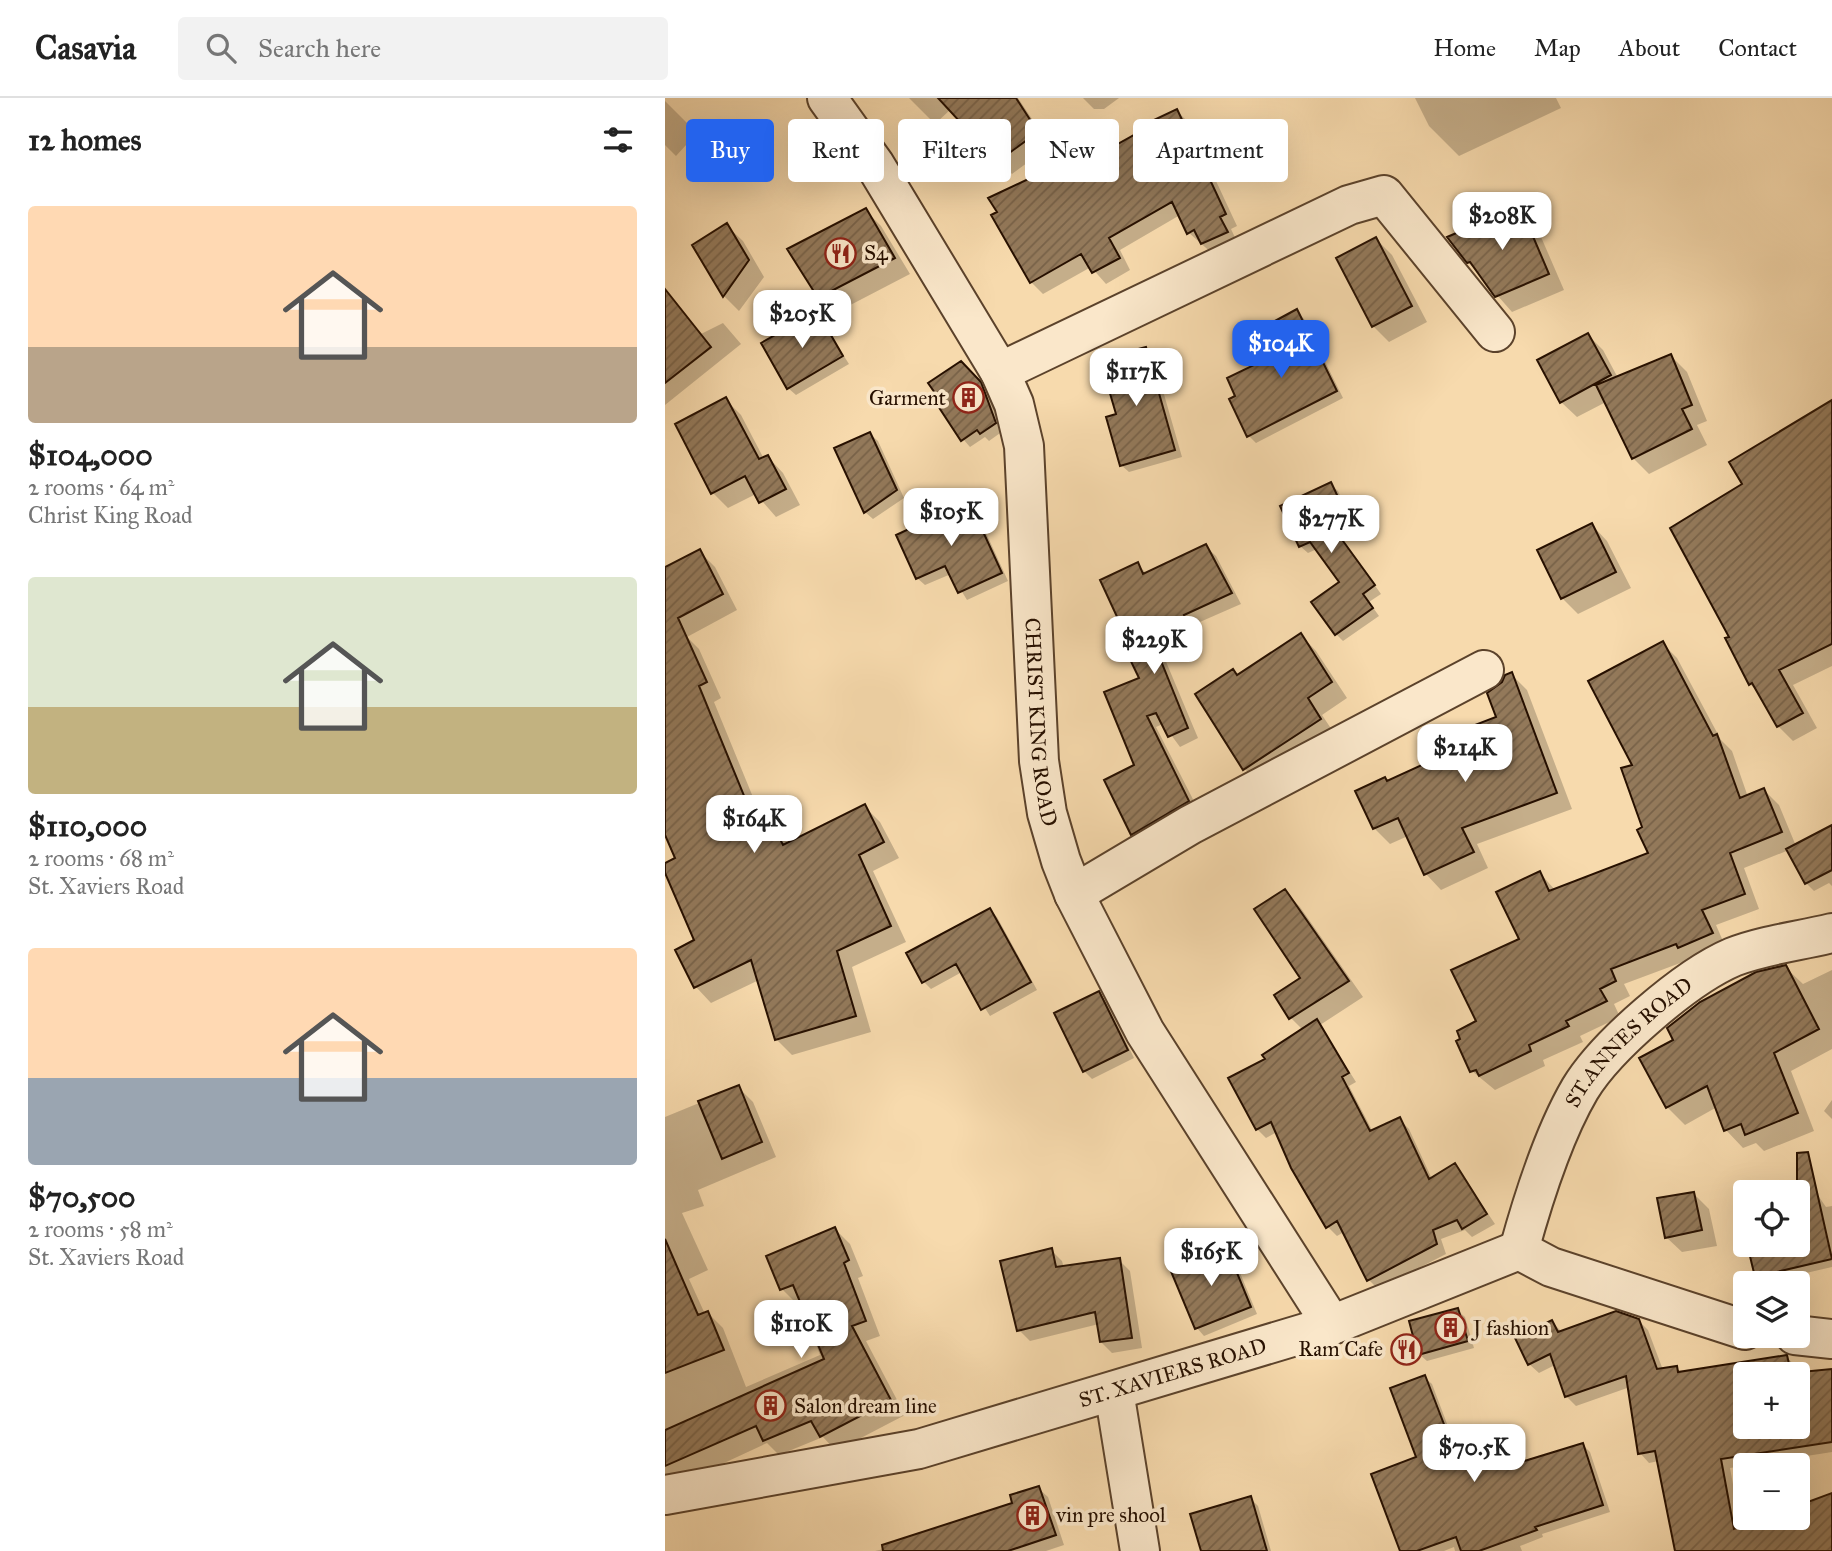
<!DOCTYPE html>
<html lang="en">
<head>
<meta charset="utf-8">
<style>
	body { margin:0; font-family:"IM FELL Great Primer",serif; background:#f2f2f2; color:#222; height:100vh; display:flex; flex-direction:column; font-size:26px; white-space:nowrap }
	* { box-sizing:border-box; margin:0 }
	p { font-size:23px; color:#767676 }
	.icon { flex:none; width:38px; height:38px; fill:none; stroke:currentColor; stroke-width:2; stroke-linecap:round; stroke-linejoin:round }
	.map { position:relative; flex:1; overflow:hidden }
	.side { display:flex; flex-direction:column; background:#fff; width:665px }
	.side>* { flex:none }
	.banner { position:absolute; left:21px; top:21px; width:665px; height:63px; display:flex; gap:14px }
	.fabs { position:absolute; left:1068px; top:1082px; display:grid; gap:14px }
	.fabs a { display:grid; place-items:center; width:77px; height:77px; border-radius:7px; background:#fff; box-shadow:0 7px 28px #0002; font-size:35px }
	.price { position:absolute; translate:-50% -60px; padding:0 16px; border-radius:14px; background:#fff; color:#222; font-size:23px; line-height:46px; filter:drop-shadow(0 2px 4px #0008) }
	.price::after { content:''; position:absolute; left:50%; top:42px; width:21px; height:16px; margin-left:-10px; background:inherit; clip-path:polygon(0 0,100% 0,50% 100%) }
	.price.active { background:#2563eb; color:#fff }
	ul { padding:0; list-style:none }
	li { display:grid; align-content:center; gap:14px; height:371px; padding:0 28px }
	li span { display:grid; place-items:center; height:217px; border-radius:7px; color:#555 }
	li>.icon { margin-inline-start:auto }
	span .icon { width:126px; height:126px; fill:#fffc; stroke-width:1 }
	li b { font-size:30px }
	h2 { display:flex; justify-content:space-between; align-items:center; height:84px; padding:0 28px; font-size:30px }
	.pill { padding:0 24px; border-radius:7px; background:#fff; box-shadow:0 7px 28px #0002; font-size:24px; line-height:63px }
	.pill.active { background:#2563eb; color:#fff }
	header { display:flex; align-items:center; gap:42px; box-sizing:border-box; height:98px; padding:0 35px; background:#fff; border-bottom:2px solid #e0e0e0 }
	header strong { font-size:33px }
	nav { display:flex; gap:38px; margin-inline-start:auto; font-size:24px }
	.search { width:490px; height:63px; background:#f2f2f2; display:flex; align-items:center; gap:18px; box-sizing:border-box; padding:0 24px; border-radius:7px; color:#767676; font-size:26px }
	main { display:flex; flex:1; min-height:0 }
	.map>svg:first-child { display:block }
</style>
</head>
<body>
<header>
<strong>Casavia</strong>
<div class="search"><svg class="icon" aria-label="search" viewBox="0 0 24 24"><circle cx="10" cy="10" r="6"/><path d="M15 15l6 6"/></svg>Search here</div>
<nav><a>Home</a><a>Map</a><a>About</a><a>Contact</a></nav>
</header>
<main>
<section class="side">
<h2>12 homes<svg class="icon" aria-label="filters" viewBox="0 0 24 24"><path d="M4 7h16M4 17h16"/><circle cx="9" cy="7" r="2"/><circle cx="15" cy="17" r="2"/></svg></h2>
<ul>
<li><span style="background:linear-gradient(#ffd9b3 65%,#b9a48a 0)"><svg class="icon" aria-label="home" viewBox="0 0 24 24"><path d="M3 11l9-7 9 7M6 9v11h12V9"/></svg></span><div><b>$104,000</b><p>2 rooms · 64 m²</p><p>Christ King Road</p></div></li>
<li><span style="background:linear-gradient(#dfe7d0 60%,#c2b280 0)"><svg class="icon" aria-label="home" viewBox="0 0 24 24"><path d="M3 11l9-7 9 7M6 9v11h12V9"/></svg></span><div><b>$110,000</b><p>2 rooms · 68 m²</p><p>St. Xaviers Road</p></div></li>
<li><span style="background:linear-gradient(#ffd9b3 60%,#9aa5b1 0)"><svg class="icon" aria-label="home" viewBox="0 0 24 24"><path d="M3 11l9-7 9 7M6 9v11h12V9"/></svg></span><div><b>$70,500</b><p>2 rooms · 58 m²</p><p>St. Xaviers Road</p></div></li>
</ul>
</section>
<div class="map">
<svg width="1167" height="1453" viewBox="0 0 1167 1453">
	<defs>
		<pattern id="building-hatch" width="6" height="6" patternUnits="userSpaceOnUse" patternTransform="scale(1.75)"><rect width="6" height="6" fill="#93795a"/><path d="M-1 1l2-2M0 6l6-6M5 7l2-2" fill="none" stroke="#786248"/></pattern>
	</defs>
	<rect width="100%" height="100%" fill="#f7daad"/>
	<filter id="stains"><feTurbulence type="fractalNoise" baseFrequency=".00286" numOctaves="4"/><feColorMatrix values="0 0 0 0 .2 0 0 0 0 .09 0 0 0 0 .02 0 0 0 .5 -.17"/></filter>
	<radialGradient id="worn" r=".72"><stop offset=".6" stop-color="#630" stop-opacity="0"/><stop offset="1" stop-color="#630" stop-opacity=".3"/></radialGradient>
	<path fill="#0003" fill-rule="evenodd" d="M244 0H353L385 48 347 76 286 11 270 26Z
		M418 0H454L439 11H429Z
		M750 0H891L896 10 794 58 764 28Z
		M0 3 32 35 11 58 0 47Z
		M512 13 524 25 572 128 566 131 573 146 549 157 523 134 515 117 455 152 465 172 441 186 426 169 378 196 366 184 402 77Z
		M855 110 870 125 899 192 847 214 803 164Z
		M200 112 216 128 245 176 170 215 154 199Z
		M62 128 78 143 99 179 74 213 59 198 29 147Z
		M711 141 727 157 762 224 724 244 708 228Z
		M631 213 639 221 678 300 591 345 584 338 625 251Z
		M151 215 184 266 131 297 123 290Z
		M58 225 76 246 0 307V254Z
		M923 237 938 252 953 280 1006 258 1022 274 1042 323 1032 327 1042 347 984 376 968 360 941 304 912 319 896 304Z
		M481 251 488 258 517 359 464 374 456 367 453 318Z
		M295 265 323 294 338 333 324 343 320 339 305 349 298 341 279 305Z
		M60 301 76 317 99 361 103 359 118 375 135 407 111 419 91 396 63 410 48 395Z
		M1167 304V568L1128 587 1152 630 1128 643 1113 628 1095 596 1085 586 1066 539 1080 387Z
		M205 336 213 343 239 400 208 421 200 414Z
		M665 386 673 393 691 432 676 440 716 496 704 504 714 518 678 543 671 536 676 485 652 451 643 455 635 448Z
		M303 405 311 413 343 483 302 502 286 476 260 487 252 480Z
		M927 427 942 443 966 490 913 516 897 500Z
		M540 448 551 458 576 506 528 527 533 537 497 554 533 640 515 649 498 626 491 629 534 713 478 746 468 736 476 581 457 524 472 466 482 476Z
		M34 453 50 469 72 512 22 539 34 551 56 600 49 604 99 726 105 723 124 746 199 708 215 724 234 760 208 773 241 844 187 869 206 934 127 957 111 941 94 882 46 905 31 889V843L0 770V767L12 761 0 732V471Z
		M636 537 651 553 682 600 657 617 671 638 595 686 580 671 573 578Z
		M997 545 1012 560 1056 642 1067 653 1083 699 1099 692 1114 707 1131 748 1167 729V788L1164 785 1149 793 1141 785 1124 752 1079 770 1094 811 1051 827 1061 850 1029 864 1026 861 959 886 965 898 949 906 955 919 915 938 918 944 878 962 880 968 830 992 807 973 813 924 856 841 875 775 890 792 985 756 970 668Z
		M846 576 862 592 907 711 812 746 823 770 776 792 761 776 743 738 725 746 709 730 723 685 809 645 833 620Z
		M620 793 635 809 698 899 655 927 691 984 684 988 708 1034 734 1021 744 1031 767 1081 790 1067 830 1126 807 1139 800 1132 776 1141 781 1156 713 1191 704 1182 679 1134 672 1138 663 1129 626 1066 612 1034 601 1040 592 1031 602 962 638 932 626 920 637 881Z
		M325 812 332 819 372 892 325 918 297 874 266 891 259 884Z
		M1120 869 1138 886 1167 872V951L1126 973 1149 1033 1099 1053 1091 1045 1078 1050 1061 1032 1052 1009 1020 1027 1002 1009 1010 943Z
		M434 895 441 903 469 960 427 981 419 973 391 916Z
		M73 989 88 1004 111 1059 33 1092 39 1108 17 1115 43 1172 24 1181 40 1216 43 1215 58 1230 81 1289 155 1257 136 1205 132 1206 117 1191 170 1131 185 1146 198 1178 193 1180 215 1238 201 1243 240 1317 171 1353 158 1339 114 1357 102 1345 3 1391 0 1388V1019Z
		M1167 1002V1021L1159 1013Z
		M1029 1096 1044 1111 1052 1148 1017 1154 1001 1139Z
		M1152 1096 1161 1109 1167 1108V1169L1098 1185 1091 1178 1132 1146Z
		M561 1150 568 1158 592 1216 539 1238 532 1230 507 1172Z
		M386 1152 397 1163 399 1170 454 1162 465 1173 477 1250 447 1255 436 1244 434 1226 365 1243 354 1232Z
		M792 1212 800 1219 809 1250 762 1263 754 1256Z
		M973 1222 983 1232 998 1272 1011 1270 1017 1275 1121 1259 1131 1268 1133 1276 1167 1273V1354L1065 1370 1076 1430 1132 1419 1167 1402V1453H1011L994 1363 984 1365 975 1355 965 1289 911 1308 901 1298 890 1267 874 1275 864 1266 887 1224 897 1234ZM1080 1276H1132V1328H1080Z
		M759 1279 767 1286 790 1347 831 1334 839 1342 847 1369 918 1347 925 1354 945 1414 877 1436 878 1439 855 1448 857 1453H790L789 1449 779 1453H737L753 1360Z
		M373 1390 383 1399 399 1447 381 1453H210L248 1444 350 1406Z
		M585 1400 593 1408 606 1453H538Z"/>
	<path fill="url(#building-hatch)" stroke="#271000" stroke-width="2" fill-rule="evenodd" d="M273 0H351L373 34 332 64Z
		M512 11 561 116 555 119 563 134 536 146 529 132 522 136 507 104 444 140 455 160 427 175 416 156 365 185 326 117 332 114 323 100 395 66 401 75 474 34 472 30Z
		M855 108 884 176 830 199 805 164 802 165 782 139Z
		M201 110 230 160 153 200 122 151Z
		M62 125 84 162 58 199 27 147Z
		M711 139 747 208 707 229 671 160Z
		M0 191 46 249 0 285Z
		M632 211 672 293 582 339 564 301 570 298 562 280 622 251 608 224Z
		M152 213 178 258 122 291 96 245Z
		M923 235 946 277 895 305 872 262Z
		M481 249 510 352 455 368 441 319 451 316 435 261Z
		M1006 256 1027 307 1017 311 1027 331 967 361 931 287Z
		M296 263 316 284 331 325 315 336 312 332 296 343 273 308 277 305 263 285Z
		M61 299 94 361 103 357 121 391 94 405 80 378 46 396 10 326Z
		M1167 302V546L1114 572 1138 615 1112 629 1087 585 1084 587 1060 540 1064 539 1005 430 1077 386 1064 364Z
		M205 334 232 392 199 415 169 350Z
		M666 384 685 425 670 432 710 487 698 496 708 510 670 537 646 504 674 484 645 444 634 449 615 408Z
		M304 403 337 475 293 495 280 468 251 481 231 437Z
		M927 425 951 474 896 501 872 452Z
		M541 446 567 495 519 517 524 526 488 543 523 630 503 639 491 615 482 618 524 703 466 737 439 682 469 667 439 594 474 580 448 526 454 523 435 482 473 464 478 476Z
		M35 451 58 496 13 520 42 584 34 588 91 727 105 721 118 747 200 706 219 744 194 757 226 828 172 853 191 918 110 942 86 862 29 890 10 852 29 842 0 775V765L10 760 0 737V469Z
		M636 535 667 584 643 600 656 621 578 672 530 596 568 571 572 577Z
		M998 543 1048 638 1052 636 1075 700 1099 690 1117 734 1065 755 1080 796 1037 812 1048 835 1013 850 1011 846 946 871 951 883 935 891 942 903 901 923 904 928 864 947 866 953 814 978 811 972 805 974 791 943 795 941 792 933 811 923 786 872 854 841 831 794 875 773 884 793 983 755 972 732 977 729 956 670 967 667 923 583Z
		M847 574 892 695 797 730 809 754 759 777 733 720 708 731 690 693 720 679 722 683 807 644 802 630 831 619 822 595 837 584 840 577Z
		M1167 727V772L1140 786 1121 751Z
		M620 791 684 883 624 921 609 897 635 880 589 811Z
		M325 810 366 884 316 912 291 866 257 885 241 855Z
		M1121 867 1154 931 1109 955 1133 1015 1080 1037 1076 1026 1059 1033 1042 988 1001 1010 974 960 1008 942 1002 930 1035 904 1091 874Z
		M434 893 463 952 418 974 389 915Z
		M652 921 684 975 677 979 705 1033 735 1019 764 1081 790 1065 822 1116 797 1131 792 1122 768 1132 772 1146 702 1183 672 1123 661 1130 626 1070 606 1024 591 1032 563 980 600 961 597 957Z
		M74 987 97 1044 57 1061 33 1003Z
		M1143 1054 1167 1161 1090 1179 1082 1146H1132V1055Z
		M1029 1094 1037 1132 1000 1140 992 1100Z
		M170 1129 184 1162 179 1165 201 1223 187 1228 226 1302 155 1339 146 1323 98 1343 91 1328 0 1368V1332L159 1261 128 1187 115 1192 101 1158Z
		M0 1141 33 1217 43 1213 59 1252 0 1275Z
		M561 1148 586 1209 530 1231 505 1171Z
		M387 1150 391 1169 455 1160 467 1240 435 1244 430 1214 352 1233 335 1163Z
		M793 1210 803 1243 753 1257 744 1223Z
		M951 1213 974 1221 992 1271 1012 1268 1013 1274 1122 1257 1126 1275 1167 1271V1344L1056 1361 1069 1431 1101 1419H1132V1408L1167 1395V1453H1010L990 1353 973 1356 961 1278 900 1299 885 1256 863 1267 850 1240 887 1222 893 1234ZM1080 1276H1132V1328H1080Z
		M760 1277 787 1347 832 1332 843 1368 918 1345 938 1407 870 1429 872 1432 814 1453H796L791 1439 752 1453H735L706 1376 751 1359 725 1290Z
		M374 1388 391 1437 343 1453H218L217 1447 347 1405 345 1397Z
		M586 1398 602 1453H536L525 1416Z"/>
	<g fill="none" stroke-linecap="round" stroke-linejoin="round">
		<defs>
			<g id="minor">
				<path id="s1" d="M162 0 210 67 335 274 349 306 359 348 374 663 382 715 396 763 409 796 480 934 667 1227"/>
				<path d="M335 274 684 107 719 97 830 234"/>
				<path d="M409 796 525 727 819 572"/>
				<path id="s2" d="M854 1152C868 1101 888 1037 915 991 941 948 1021 879 1068 859 1098 847 1135 843 1167 835"/>
				<path d="M1130 1237 1167 1241"/>
				<path d="M449 1293 475 1453"/>
				<path id="s3" d="M0 1397 254 1351 667 1227 854 1152 886 1169 1080 1232"/>
			</g>
		</defs>
		<use href="#minor" stroke="#5b422b" stroke-width="42"/>
		<use href="#minor" stroke="#fae7ca" stroke-width="38"/>
	</g>
	<defs>
		<symbol id="restaurant-ring" viewBox="-11 -11 22 22"><circle r="9.5" fill="#fae7ca" stroke="#8f2418" stroke-width="1.5"/><path d="M-5-6h1v4h1v-4h1v4h1v-4h1v5L-1.5 .5V6h-2V.5L-5-1ZM5-6V6H3V1.5H1.5Q1.5-4 5-6Z" fill="#8f2418"/></symbol>
		<symbol id="building-ring" viewBox="-11 -11 22 22"><circle r="9.5" fill="#fae7ca" stroke="#8f2418" stroke-width="1.5"/><path d="M-4-6H4V6H1V3H-1V6H-4ZM-2.5-4.3h1.7v1.8h-1.7ZM.8-4.3h1.7v1.8H.8ZM-2.5-1h1.7V.8h-1.7ZM.8-1h1.7V.8H.8Z" fill="#8f2418"/></symbol>
	</defs>
	<g fill-rule="evenodd">
		<use href="#restaurant-ring" x="158" y="138" width="35" height="35"/>
		<use href="#building-ring" x="286" y="282" width="35" height="35"/>
		<use href="#building-ring" x="768" y="1212" width="35" height="35"/>
		<use href="#restaurant-ring" x="724" y="1234" width="35" height="35"/>
		<use href="#building-ring" x="88" y="1290" width="35" height="35"/>
		<use href="#building-ring" x="350" y="1400" width="35" height="35"/>
	</g>
	<g text-anchor="middle" stroke-width="7" stroke-linejoin="round" paint-order="stroke">
		<g font-size="21" fill="#271000" stroke="#fae7ca" text-anchor="start">
			<text x="199" y="162">S4</text>
			<text x="281" y="307" text-anchor="end">Garment</text>
			<text x="808" y="1237">J fashion</text>
			<text x="718" y="1258" text-anchor="end">Ram Cafe</text>
			<text x="129" y="1315">Salon dream line</text>
			<text x="391" y="1424">vin pre shool</text>
		</g>
		<g font-size="21" fill="#271000" stroke="#fae7ca">
			<text dy="7" stroke="none"><textPath href="#s1" startOffset="679">CHRIST KING ROAD</textPath></text>
			<text dy="7" stroke="none"><textPath href="#s2" startOffset="240">ST.ANNES ROAD</textPath></text>
			<text dy="7" stroke="none"><textPath href="#s3" startOffset="523">ST. XAVIERS ROAD</textPath></text>
		</g>
	</g>
	<rect width="100%" height="100%" filter="url(#stains)"/>
	<rect width="100%" height="100%" fill="url(#worn)"/>
</svg>
<div class="fabs">
<a><svg class="icon" aria-label="locate" viewBox="0 0 24 24"><circle cx="12" cy="12" r="6"/><path d="M12 2v4M12 18v4M2 12h4M18 12h4"/></svg></a>
<a><svg class="icon" aria-label="layers" viewBox="0 0 24 24"><path d="M12 4l9 5-9 5-9-5zM3 14l9 5 9-5"/></svg></a>
<a>+</a>
<a>−</a>
</div>
<b class="price" style="left:837px;top:154px">$208K</b>
<b class="price" style="left:137px;top:252px">$205K</b>
<b class="price active" style="left:616px;top:282px">$104K</b>
<b class="price" style="left:471px;top:310px">$117K</b>
<b class="price" style="left:286px;top:450px">$105K</b>
<b class="price" style="left:666px;top:457px">$277K</b>
<b class="price" style="left:489px;top:578px">$229K</b>
<b class="price" style="left:800px;top:686px">$214K</b>
<b class="price" style="left:89px;top:757px">$164K</b>
<b class="price" style="left:546px;top:1190px">$165K</b>
<b class="price" style="left:136px;top:1262px">$110K</b>
<b class="price" style="left:809px;top:1386px">$70.5K</b>
<div class="banner">
<a class="pill active">Buy</a>
<a class="pill">Rent</a>
<a class="pill">Filters</a>
<a class="pill">New</a>
<a class="pill">Apartment</a>
</div>
</div>
</main>
</body>
</html>
